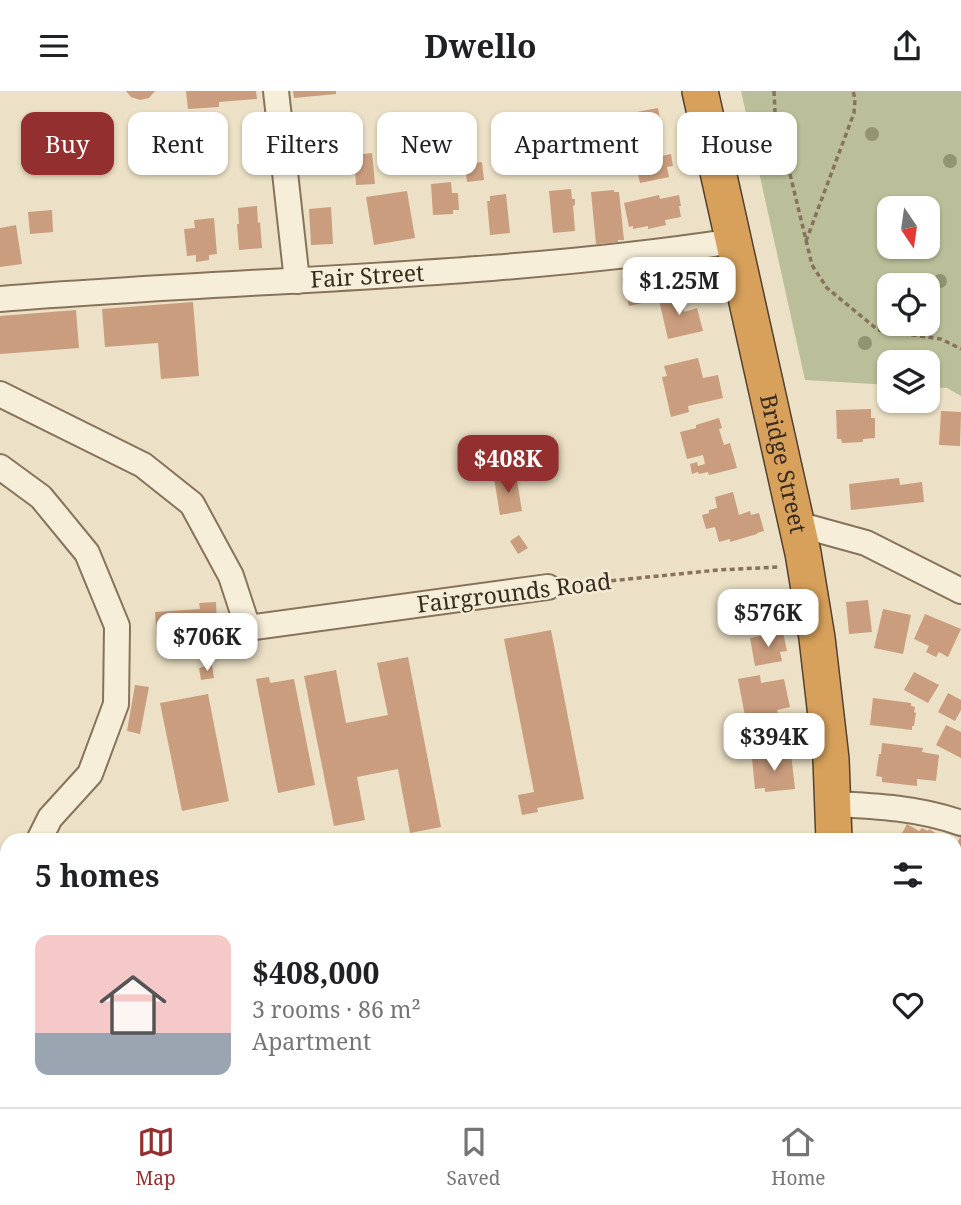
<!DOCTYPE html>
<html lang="en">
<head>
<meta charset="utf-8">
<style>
	body { margin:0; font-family:"Noto Serif",serif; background:#f6f6f6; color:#202124; height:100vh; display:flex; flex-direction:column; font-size:26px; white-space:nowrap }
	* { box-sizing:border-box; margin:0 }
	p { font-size:23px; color:#757577 }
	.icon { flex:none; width:38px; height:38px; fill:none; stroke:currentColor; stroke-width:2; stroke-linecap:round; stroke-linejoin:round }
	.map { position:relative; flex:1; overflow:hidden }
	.sheet { position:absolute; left:0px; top:742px; width:962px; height:275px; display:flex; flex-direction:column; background:#fff; border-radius:21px 21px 0 0; box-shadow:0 2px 5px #0004 }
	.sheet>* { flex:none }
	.guide { position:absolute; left:21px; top:21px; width:920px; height:63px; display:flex; gap:14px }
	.needle { width:46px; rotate:167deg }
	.fabs { position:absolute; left:877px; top:105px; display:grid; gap:14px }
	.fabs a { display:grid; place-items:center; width:63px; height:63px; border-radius:14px; background:#fff; box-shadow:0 2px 5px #0004; font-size:35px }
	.price { position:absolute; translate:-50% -60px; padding:0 16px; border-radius:14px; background:#fff; color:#222; font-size:23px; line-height:46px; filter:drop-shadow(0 2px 4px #0008) }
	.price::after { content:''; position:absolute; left:50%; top:42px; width:21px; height:16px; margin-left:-10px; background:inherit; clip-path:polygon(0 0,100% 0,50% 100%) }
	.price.on { background:#932f2f; color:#fff }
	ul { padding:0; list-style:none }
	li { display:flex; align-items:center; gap:21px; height:175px; padding:0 35px }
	li span { display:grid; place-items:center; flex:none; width:196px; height:140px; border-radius:14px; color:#555 }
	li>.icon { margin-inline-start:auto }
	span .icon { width:84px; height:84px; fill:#fffc; stroke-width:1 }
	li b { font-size:30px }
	h2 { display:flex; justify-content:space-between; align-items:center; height:84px; padding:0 35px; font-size:30px }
	.tag { padding:0 24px; border-radius:14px; background:#fff; box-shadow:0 2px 5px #0004; font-size:24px; line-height:63px }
	.tag.on { background:#932f2f; color:#fff }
	header { display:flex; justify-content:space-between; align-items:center; height:91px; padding:0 35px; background:#fff; font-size:32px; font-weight:700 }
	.tabs { display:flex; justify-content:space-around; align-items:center; height:98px; border-top:2px solid #e0e0e0; background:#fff; font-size:19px; color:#757577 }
	.tabs a { display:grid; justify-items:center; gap:4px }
	.tabs .on { color:#932f2f }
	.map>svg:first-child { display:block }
</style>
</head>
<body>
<header><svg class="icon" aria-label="menu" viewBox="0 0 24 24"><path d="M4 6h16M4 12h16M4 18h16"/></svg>Dwello<svg class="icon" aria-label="share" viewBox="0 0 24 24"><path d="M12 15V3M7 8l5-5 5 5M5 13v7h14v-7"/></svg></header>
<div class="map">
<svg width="961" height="1016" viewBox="0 0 961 1016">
	<rect width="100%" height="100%" fill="#ece1c6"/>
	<path fill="#bbbf99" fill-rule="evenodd" d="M741 0H961V305L947 297 928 296V271H889V294L805 289ZM889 117H928V156H889ZM889 194H928V233H889Z"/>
	<path fill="#c99d7d" d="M126 0H155L149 7 140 9 131 6Z
		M186 0H256L257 8 219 11V16L188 18Z
		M293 0H336V3L294 7Z
		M658 17 662 38 616 46 613 31 632 28 631 22Z
		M212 43 218 80 195 83 190 46Z
		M437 46 440 66 419 70 415 49Z
		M581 49 585 69 560 74 558 66 548 68 546 56Z
		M649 58 651 67 671 63 673 75 667 76 669 86 640 92 638 83 635 84 631 62Z
		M372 62 375 93 356 94 354 64Z
		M317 63 318 77 306 78 305 64Z
		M482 71 484 89 467 91 465 73Z
		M451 91 452 102H458L459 119H453V123L433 124 431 93Z
		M571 98 572 108H575V114L573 115 575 140 553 142 549 100Z
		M614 99V101H619L624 149H618V151L596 153 591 101Z
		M407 100 415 147 374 154 366 106Z
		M506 103 510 142 490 144 487 110H490V105Z
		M659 104 660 108 679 104 681 115H679L681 126 665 129 666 134 648 138V135L633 138V135L629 136 624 112Z
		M257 115 258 132 260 131 262 157 239 159 237 133H239L238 117Z
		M331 116 333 153 311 154 309 118Z
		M52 119 53 141 30 143 28 121Z
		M214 127 217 163 209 164V169L196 171V164L187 165 184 138 195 137 194 129Z
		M16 134 22 173 0 176V137Z
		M640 184 647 211 629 215 622 188Z
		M680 200 684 221 697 217 703 240 668 248 658 205Z
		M193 211 199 285 161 288 158 252 105 256 102 218Z
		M76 219 79 257 0 263V225Z
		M698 267 703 287 718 284 723 307 688 315 689 321 671 326 662 286 667 285 664 275Z
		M871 318V327H875V347L863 348V351L842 352 841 348H837L836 319Z
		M941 320 961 321 960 355 939 354Z
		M719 327 722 337 719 338 724 354 730 352 737 377 709 384 708 381 699 383 698 381 692 383 690 373 697 371 698 375 705 373 703 364 687 368 680 341 696 337V334Z
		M516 383 522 420 500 424 494 387Z
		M899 387 900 394 922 391 924 411 851 419 849 393Z
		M733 401 739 424 750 420 751 424 759 422 764 440 757 442V443L730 451V448L719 451 715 436 706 438 702 424 709 422V419L717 417 715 406Z
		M519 444 528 457 518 463 510 450Z
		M868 509 872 541 849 543 846 511Z
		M216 511 218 554H203V549L157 551 155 521 200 518 199 512Z
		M883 518 911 524 903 563 874 557Z
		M762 522 764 537 746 538 745 523Z
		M925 523 961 538 948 566 939 561 936 566 926 561 929 555 914 548Z
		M551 539 584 708 537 717 538 721 522 724 518 704 534 701 504 548Z
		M783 541 787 560 780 561 782 570 755 575 750 547Z
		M408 566 441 736 410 742 398 678 357 686 365 729 334 735 304 585 336 579 346 632 388 624 377 572Z
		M212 574 214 587 201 589 199 577Z
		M914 581 939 594 928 612 904 599Z
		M760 584 761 592 784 588 790 616 777 619 778 622 749 627V625H745L738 588Z
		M269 586 270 592 294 588 315 694 278 702 256 588Z
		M135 594 149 596 140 643 127 640Z
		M948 602 961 609V619L955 630 938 621Z
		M208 603 229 710 182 720 160 612Z
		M873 607 911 612V615L915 616 914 621 916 622 914 635H912V639L870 634Z
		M946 634 961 641V667L936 654Z
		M882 652 923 657 922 661 939 664 936 690 917 688V695L882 691V686L876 685 879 663H881Z
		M791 662 795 698 765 701V697L755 698 752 667Z
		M907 733 919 740 922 737 928 740 929 738 947 749H898Z
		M961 744V771H960L956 779V763L958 759 956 758V755Z
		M0 890H7V1010H74V1016H0Z
		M961 947V978L956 974V955Z
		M956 983H961L960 1016H888L889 1010H956Z
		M539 1010H593V1016H538Z
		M720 1010H776L794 1013V1016H719Z"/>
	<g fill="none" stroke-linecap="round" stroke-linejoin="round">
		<defs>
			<g id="minor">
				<path d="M276 0 297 190"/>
				<path id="s1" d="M0 208C244 188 491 187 734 150"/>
				<path d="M0 303 143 374 192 413 231 485 248 537 548 496"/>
				<path d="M0 376 41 406 87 462 117 535 116 613 90 683 50 727 39 749"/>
				<path d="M797 433 866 452 961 500"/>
				<path d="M833 713C877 715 919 717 961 732"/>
				<path d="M0 813 7 811"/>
				<path d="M956 900 961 901"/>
			</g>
			<g id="highway">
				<path id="s2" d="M700 0 803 462 817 547 831 668 834 749"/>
				<path d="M821 1016 822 1010"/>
			</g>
		</defs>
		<use href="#minor" stroke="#87735c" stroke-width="28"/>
		<use href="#highway" stroke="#554130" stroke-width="38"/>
		<path stroke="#87735c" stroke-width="3.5" stroke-dasharray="5 3.5" stroke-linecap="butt" d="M774 0 775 21 812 174 827 197 878 239 941 248 961 258
			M806 150 854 22 855 8 853 0
			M569 494 718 479 778 476"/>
		<use href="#minor" stroke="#f7eed9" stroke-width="24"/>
		<use href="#highway" stroke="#d7a15b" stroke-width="35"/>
	</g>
	<g fill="#92936f">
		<circle cx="872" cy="43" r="7"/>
		<circle cx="950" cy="70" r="7"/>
		<circle cx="940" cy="190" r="7"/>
		<circle cx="865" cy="252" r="7"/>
	</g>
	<g text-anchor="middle" stroke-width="5" stroke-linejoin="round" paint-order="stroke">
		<g font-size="23" fill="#382b1f" stroke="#f4ebd5">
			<text dy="8" stroke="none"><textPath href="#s1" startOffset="368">Fair Street</textPath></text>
			<text dy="8" stroke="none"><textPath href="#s2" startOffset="382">Bridge Street</textPath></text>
			<text transform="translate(514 502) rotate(-7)" y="8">Fairgrounds Road</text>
		</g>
	</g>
</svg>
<div class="fabs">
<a><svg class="needle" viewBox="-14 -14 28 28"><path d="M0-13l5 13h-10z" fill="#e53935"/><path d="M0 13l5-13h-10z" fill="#757577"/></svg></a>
<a><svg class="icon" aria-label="locate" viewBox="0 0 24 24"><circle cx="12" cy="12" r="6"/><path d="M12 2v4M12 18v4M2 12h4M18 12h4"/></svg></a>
<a><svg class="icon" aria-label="layers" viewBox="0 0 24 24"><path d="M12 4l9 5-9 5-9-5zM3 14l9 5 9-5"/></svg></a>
</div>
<b class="price" style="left:679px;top:226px">$1.25M</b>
<b class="price on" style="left:508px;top:404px">$408K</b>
<b class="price" style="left:768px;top:558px">$576K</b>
<b class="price" style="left:207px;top:582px">$706K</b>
<b class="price" style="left:774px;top:682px">$394K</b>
<div class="guide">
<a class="tag on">Buy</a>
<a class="tag">Rent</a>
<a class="tag">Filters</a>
<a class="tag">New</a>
<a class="tag">Apartment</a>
<a class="tag">House</a>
</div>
<section class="sheet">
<h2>5 homes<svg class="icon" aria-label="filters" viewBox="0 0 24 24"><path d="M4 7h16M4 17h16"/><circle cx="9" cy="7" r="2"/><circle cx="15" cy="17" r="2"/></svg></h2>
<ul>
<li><span style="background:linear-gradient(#f6c9c9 70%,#9aa5b1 0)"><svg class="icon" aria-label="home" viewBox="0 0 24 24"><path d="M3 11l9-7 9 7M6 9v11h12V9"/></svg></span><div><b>$408,000</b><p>3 rooms · 86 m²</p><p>Apartment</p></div><svg class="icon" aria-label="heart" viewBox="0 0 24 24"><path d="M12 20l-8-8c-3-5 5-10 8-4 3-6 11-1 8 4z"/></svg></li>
</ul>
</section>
</div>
<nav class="tabs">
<a class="on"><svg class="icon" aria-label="map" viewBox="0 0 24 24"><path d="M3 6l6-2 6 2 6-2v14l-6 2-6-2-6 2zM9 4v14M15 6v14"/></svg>Map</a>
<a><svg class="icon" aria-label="saved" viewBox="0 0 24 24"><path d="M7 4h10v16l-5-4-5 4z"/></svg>Saved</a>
<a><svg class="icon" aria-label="home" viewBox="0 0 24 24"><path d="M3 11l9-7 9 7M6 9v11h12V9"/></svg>Home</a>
</nav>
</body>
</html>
